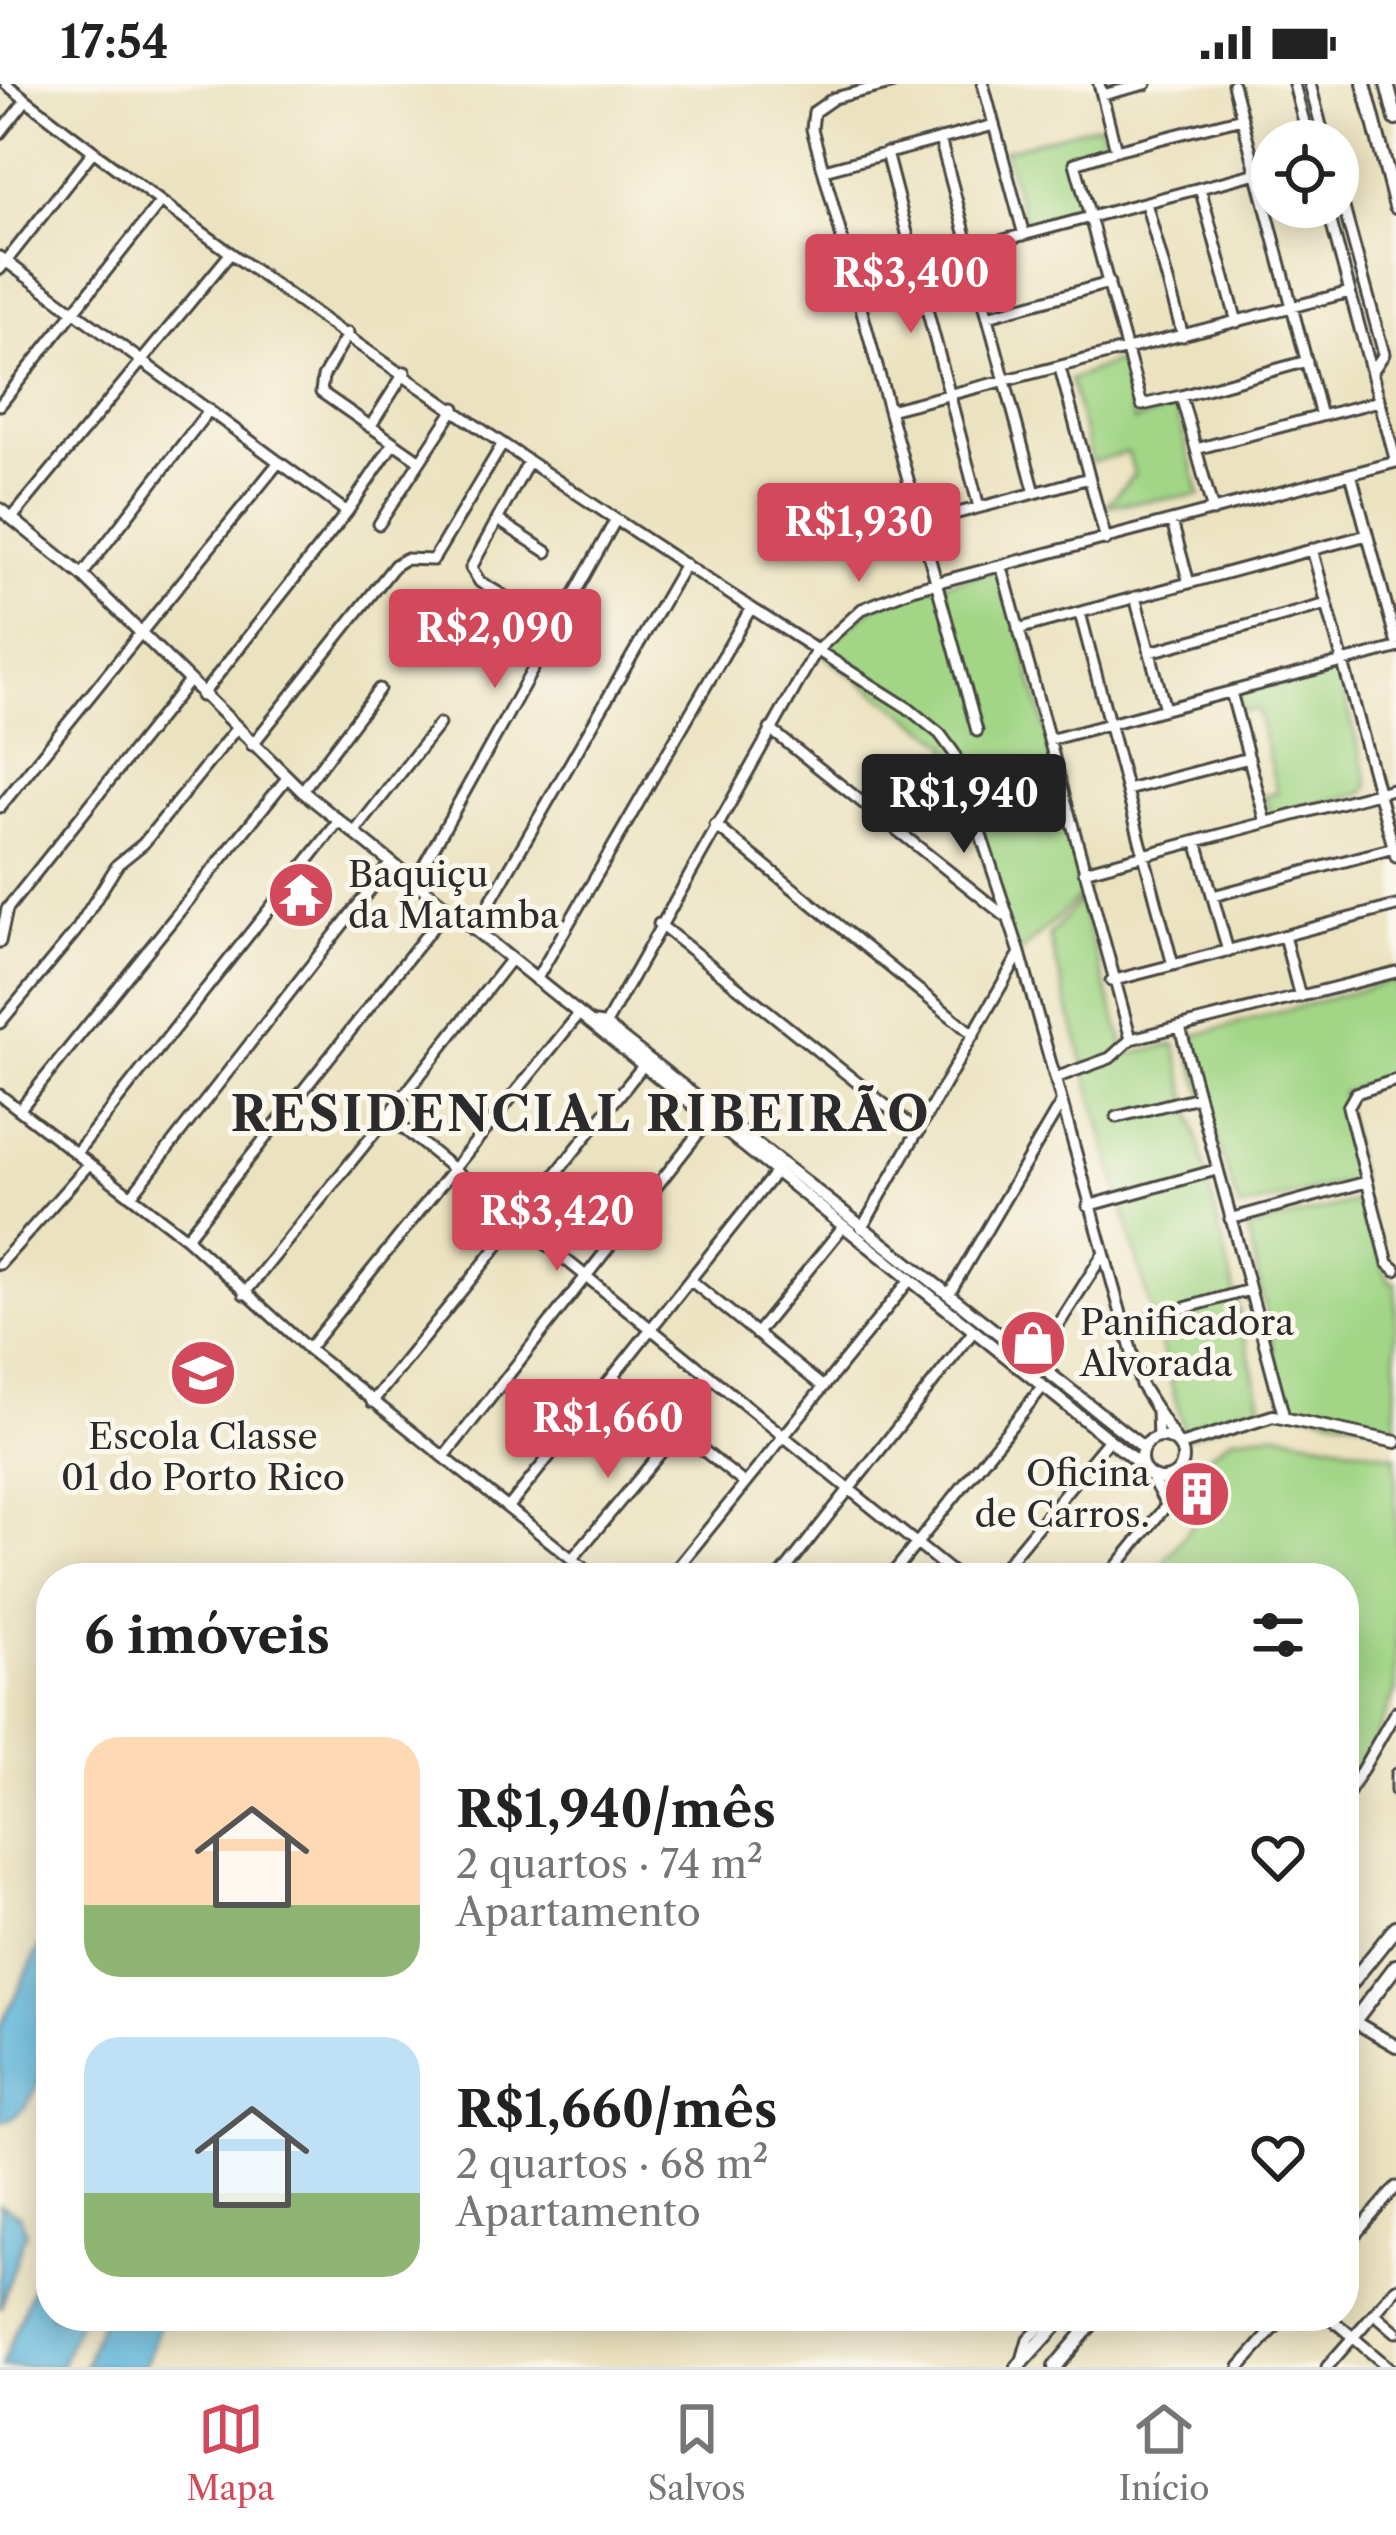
<!DOCTYPE html>
<html lang="pt">
<head>
<meta charset="utf-8">
<style>
	body { margin:0; font-family:"Libre Caslon Text",serif; background:#f2f2f2; color:#222; height:100vh; display:flex; flex-direction:column; font-size:45px; white-space:nowrap }
	* { box-sizing:border-box; margin:0 }
	p { font-size:39px; color:#767676 }
	.icon { flex:none; width:66px; height:66px; fill:none; stroke:currentColor; stroke-width:2; stroke-linecap:round; stroke-linejoin:round }
	.map { position:relative; flex:1; overflow:hidden }
	.details { position:absolute; left:36px; top:1479px; width:1323px; height:768px; display:flex; flex-direction:column; background:#fff; border-radius:48px; box-shadow:0 6px 30px #0003 }
	.details>* { flex:none }
	.controls { position:absolute; left:1251px; top:36px; display:grid; gap:24px }
	.controls a { display:grid; place-items:center; width:108px; height:108px; border-radius:50%; background:#fff; box-shadow:0 6px 30px #0003; font-size:60px }
	.price { position:absolute; translate:-50% -102px; padding:0 27px; border-radius:12px; background:#d1495b; color:#fff; font-size:39px; line-height:78px; filter:drop-shadow(0 3px 6px #0008) }
	.price::after { content:''; position:absolute; left:50%; top:72px; width:36px; height:27px; margin-left:-18px; background:inherit; clip-path:polygon(0 0,100% 0,50% 100%) }
	.price.current { background:#222; color:#fff }
	ul { padding:0; list-style:none }
	li { display:flex; align-items:center; gap:36px; height:300px; padding:0 48px }
	li span { display:grid; place-items:center; flex:none; width:336px; height:240px; border-radius:36px; color:#555 }
	li>.icon { margin-inline-start:auto }
	span .icon { width:144px; height:144px; fill:#fffc; stroke-width:1 }
	li b { font-size:51px }
	h2 { display:flex; justify-content:space-between; align-items:center; height:144px; padding:0 48px; font-size:51px }
	.status { display:flex; justify-content:space-between; align-items:center; height:84px; padding:0 60px; background:#fff; direction:ltr }
	.status svg { height:33px; fill:currentColor }
	.menu { display:flex; justify-content:space-around; align-items:center; height:168px; border-top:3px solid #e0e0e0; background:#fff; font-size:33px; color:#767676 }
	.menu a { display:grid; justify-items:center; gap:6px }
	.menu .current { color:#d1495b }
	.map>svg:first-child { display:block }
</style>
</head>
<body>
<div class="status"><b>17:54</b><svg viewBox="0 0 49 12"><path d="M0 12V9h3v3zM5 12V6h3v6zM10 12V3h3v9zM15 12V0h3v12zM26 1h20v11H26zM47 4h2v5h-2z"/></svg></div>
<div class="map">
<svg width="1396" height="2283" viewBox="0 0 1396 2283">
	<rect width="100%" height="100%" fill="#fbf7ec"/>
	<filter id="ink" filterUnits="userSpaceOnUse"><feTurbulence type="fractalNoise" baseFrequency=".00833" numOctaves="2"/><feDisplacementMap in="SourceGraphic" scale="24" xChannelSelector="R" yChannelSelector="G"/><feConvolveMatrix kernelMatrix="1 2 1 2 8 2 1 2 1" color-interpolation-filters="sRGB"/></filter>
	<filter id="wash" filterUnits="userSpaceOnUse"><feTurbulence type="fractalNoise" baseFrequency=".004" numOctaves="4" result="noise"/><feDisplacementMap in="SourceGraphic" scale="48" xChannelSelector="R" yChannelSelector="G"/><feGaussianBlur stdDeviation="2.7" result="paint"/><feColorMatrix in="noise" values="0 0 0 0 0 0 0 0 0 0 0 0 0 0 0 0 0 1.4 0 .05"/><feComposite in="paint" operator="in"/></filter>
	<g filter="url(#wash)">
		<rect width="100%" height="100%" fill="#ebe2c0"/>
		<path fill="#a2d686" stroke="#668058" stroke-width="3" d="M1100 40 1106 62 1068 73 1083 126 1025 140 1004 66Z
			M1120 276 1134 337 1176 324 1200 411 1107 421 1134 390 1128 368 1092 378 1070 296Z
			M1002 484 1088 804 1015 874 947 659 817 567 883 516Z
			M1337 584 1369 701 1365 708 1271 732 1264 712 1277 708 1257 625 1242 627 1237 610Z
			M1079 817 1127 971 1175 960 1262 1323 1186 1354 1049 852Z
			M1396 896V991L1342 1009 1359 1095 1239 1125 1186 954Z
			M1357 1117 1389 1197 1396 1199V1344L1286 1324 1248 1145Z
			M1277 1348 1396 1372V1606L1372 1663 1344 1701V1494H1152L1195 1437 1179 1420 1174 1396 1233 1353Z"/>
		<path fill="#60b7dc" stroke="#467184" stroke-width="3" d="M51 1839C51 1888 63 2024 0 2038V1943Z
			M0 2121 20 2131 26 2147 0 2225Z
			M51 2157V2232H80L61 2283H1Z
			M103 2232H163L144 2283H84Z"/>
	</g>
	<g filter="url(#ink)">
		<g fill="none" stroke-linecap="round" stroke-linejoin="round">
			<defs>
				<path id="minor" d="M6 0C294 225 599 429 908 624L940 650 954 669 1020 869 1141 1301 1177 1358
					M891 0 834 14 814 28 812 45 977 647
					M983 0 1024 151
					M1099 0 1102 11 1146 0
					M1233 0 1321 332 1379 317
					M1294 0 1309 57
					M1310 0 1325 57
					M1102 11 1116 66 1242 34
					M0 49 26 16
					M1116 66 1075 79 1142 321 1181 312 1196 365
					M886 69 979 423
					M824 86 994 41
					M1338 102 1384 270 1372 288
					M1200 104 1237 238
					M1146 119 1183 252
					M0 173 347 428 201 612
					M0 185 91 70
					M856 195 1272 85
					M988 232 1109 199
					M348 249 323 293 321 308 420 377
					M1060 284 1106 456
					M1181 312 1307 277
					M0 321 159 120
					M889 326 1350 208
					M370 343 405 288
					M1351 390 1396 557
					M1035 409 1089 394
					M1213 427 1196 365 1321 332
					M347 428 393 360
					M12 434 230 170
					M498 436 547 468
					M923 438 1035 409 940 55
					M1172 438 1189 499
					M379 440 455 324
					M1312 465 1396 773
					M1002 484 1131 955
					M82 491 209 326
					M519 521 480 498 471 484 528 379
					M1080 529 1173 881 1111 897
					M1018 545 1367 451
					M1150 568 1327 520
					M1231 608 1266 738
					M1165 625 1396 564
					M770 645 1005 832
					M1049 656 1165 625 1135 513
					M252 661 395 481 405 475 433 476 502 361
					M1127 706 1249 674
					M302 707 379 605
					M0 723 279 378
					M715 741 974 951
					M354 749 439 640
					M1197 757 1228 867
					M1084 787 1396 704
					M414 799 615 437
					M1213 812 1394 764
					M659 840 919 1048
					M474 846 685 480
					M1284 852 1300 913
					M0 858 7 825 188 598
					M1173 881 1396 822
					M536 896 751 524
					M0 939 76 847 118 780 143 760 235 646
					M1180 943 1284 1333
					M603 945 816 567 862 525 912 505 1396 378 1327 123
					M1055 994 1110 974 1131 955 1396 888
					M1396 996 1356 1009 1348 1023 1388 1179 1396 1186
					M0 1011 186 1154 308 1265 596 1494
					M20 1025 287 694
					M388 1032 510 876
					M1117 1033 1198 1013
					M76 1069 339 737
					M131 1112 390 780
					M1088 1122 1216 1086
					M1230 1135 1366 1098
					M862 1144 1020 869
					M186 1154 447 825
					M0 1180 89 1080
					M690 1196 822 1302
					M244 1210 388 1032 959 1494
					M949 1210 1061 1019
					M1124 1241 1249 1206
					M756 1250 842 1144
					M308 1265 579 930
					M1035 1278 1102 1172
					M614 1294 745 1400
					M372 1318 642 983
					M1157 1328 1158 1353
					M444 1373 708 1037
					M1151 1393 1164 1417
					M508 1424 775 1089
					M572 1475 678 1348
					M669 1494 909 1197
					M779 1494 973 1248
					M889 1494 1041 1305
					M995 1494 1107 1358
					M1107 1494 1166 1422 1174 1392
					M1396 1690V1707
					M1344 1717 1396 1627
					M1344 2164 1396 2103
					M1374 2229 1396 2248
					M1328 2232 1388 2283
					M1022 2276 1028 2255 1051 2232
					M1240 2283 1285 2232
					M1327 2283 1396 2204"/>
				<path id="tertiary" d="M0 425 82 491 302 707 1141 1381
					M592 939 605 941 1143 1363
					M1141 1374a21 21 0 1 1 42 0a21 21 0 1 1-42 0Z
					M1180 1361 1273 1332 1396 1358
					M1355 1938 1396 1962"/>
				<path id="secondary" d="M1364 0 1396 123
					M1387 0 1396 35
					M1344 1908 1396 1843
					M1344 1950 1396 1882
					M1018 2283 1064 2232
					M1055 2283 1098 2232"/>
			</defs>
			<use href="#minor" stroke="#484641" stroke-width="15"/>
			<use href="#tertiary" stroke="#484641" stroke-width="16"/>
			<use href="#secondary" stroke="#484641" stroke-width="18"/>
			<use href="#minor" stroke="#fff" stroke-width="9"/>
			<use href="#tertiary" stroke="#fff" stroke-width="10"/>
			<use href="#secondary" stroke="#fff" stroke-width="12"/>
		</g>
	</g>
	<defs>
		<symbol id="temple-disc" viewBox="-11 -11 22 22"><circle r="9.5" fill="#d1495b" stroke="#fbf7ec"/><path d="M0-6L5-2H3V0L6.5 2.5H4V6H1.5V3h-3V6H-4V2.5H-6.5L-3 0V-2H-5Z" fill="#fff"/></symbol>
		<symbol id="shop-disc" viewBox="-11 -11 22 22"><circle r="9.5" fill="#d1495b" stroke="#fbf7ec"/><path d="M-5-2.5h2.3a2.7 3.5 0 0 1 5.4 0H5L5.5 6h-11ZM-1.5-2.5h3a1.5 2.3 0 0 0-3 0Z" fill="#fff"/></symbol>
		<symbol id="school-disc" viewBox="-11 -11 22 22"><circle r="9.5" fill="#d1495b" stroke="#fbf7ec"/><path d="M0-5L7-2L0 1L-7-2ZM-4 1L0 2.5L4 1V4Q0 6-4 4Z" fill="#fff"/></symbol>
		<symbol id="building-disc" viewBox="-11 -11 22 22"><circle r="9.5" fill="#d1495b" stroke="#fbf7ec"/><path d="M-4-6H4V6H1V3H-1V6H-4ZM-2.5-4.3h1.7v1.8h-1.7ZM.8-4.3h1.7v1.8H.8ZM-2.5-1h1.7V.8h-1.7ZM.8-1h1.7V.8H.8Z" fill="#fff"/></symbol>
	</defs>
	<g fill-rule="evenodd">
		<use href="#temple-disc" x="263" y="773" width="76" height="76"/>
		<use href="#shop-disc" x="995" y="1221" width="76" height="76"/>
		<use href="#school-disc" x="165" y="1251" width="76" height="76"/>
		<use href="#building-disc" x="1159" y="1372" width="76" height="76"/>
	</g>
	<g text-anchor="middle" stroke-width="10" stroke-linejoin="round" paint-order="stroke">
		<g font-size="36" fill="#2b2b2b" stroke="#fbf7ec" text-anchor="start">
			<text x="348" y="803">Baquiçu<tspan x="348" dy="41">da Matamba</tspan></text>
			<text x="1080" y="1251">Panificadora<tspan x="1080" dy="41">Alvorada</tspan></text>
			<text x="203" y="1365" text-anchor="middle">Escola Classe<tspan x="203" dy="41">01 do Porto Rico</tspan></text>
			<text x="1150" y="1402" text-anchor="end">Oficina<tspan x="1150" dy="41">de Carros.</tspan></text>
		</g>
		<g font-size="48" font-weight="bold" letter-spacing="3" fill="#2b2b2b" stroke="#fbf7ec">
			<text x="581" y="1047">RESIDENCIAL RIBEIRÃO</text>
		</g>
	</g>
</svg>
<div class="controls">
<a><svg class="icon" aria-label="locate" viewBox="0 0 24 24"><circle cx="12" cy="12" r="6"/><path d="M12 2v4M12 18v4M2 12h4M18 12h4"/></svg></a>
</div>
<b class="price" style="left:911px;top:252px">R$3,400</b>
<b class="price" style="left:859px;top:501px">R$1,930</b>
<b class="price" style="left:495px;top:607px">R$2,090</b>
<b class="price current" style="left:964px;top:772px">R$1,940</b>
<b class="price" style="left:557px;top:1190px">R$3,420</b>
<b class="price" style="left:608px;top:1397px">R$1,660</b>
<section class="details">
<h2>6 imóveis<svg class="icon" aria-label="filters" viewBox="0 0 24 24"><path d="M4 7h16M4 17h16"/><circle cx="9" cy="7" r="2"/><circle cx="15" cy="17" r="2"/></svg></h2>
<ul>
<li><span style="background:linear-gradient(#ffd9b3 70%,#8fb573 0)"><svg class="icon" aria-label="home" viewBox="0 0 24 24"><path d="M3 11l9-7 9 7M6 9v11h12V9"/></svg></span><div><b>R$1,940/mês</b><p>2 quartos · 74 m²</p><p>Apartamento</p></div><svg class="icon" aria-label="heart" viewBox="0 0 24 24"><path d="M12 20l-8-8c-3-5 5-10 8-4 3-6 11-1 8 4z"/></svg></li>
<li><span style="background:linear-gradient(#bfe0f5 65%,#8fb573 0)"><svg class="icon" aria-label="home" viewBox="0 0 24 24"><path d="M3 11l9-7 9 7M6 9v11h12V9"/></svg></span><div><b>R$1,660/mês</b><p>2 quartos · 68 m²</p><p>Apartamento</p></div><svg class="icon" aria-label="heart" viewBox="0 0 24 24"><path d="M12 20l-8-8c-3-5 5-10 8-4 3-6 11-1 8 4z"/></svg></li>
</ul>
</section>
</div>
<nav class="menu">
<a class="current"><svg class="icon" aria-label="map" viewBox="0 0 24 24"><path d="M3 6l6-2 6 2 6-2v14l-6 2-6-2-6 2zM9 4v14M15 6v14"/></svg>Mapa</a>
<a><svg class="icon" aria-label="saved" viewBox="0 0 24 24"><path d="M7 4h10v16l-5-4-5 4z"/></svg>Salvos</a>
<a><svg class="icon" aria-label="home" viewBox="0 0 24 24"><path d="M3 11l9-7 9 7M6 9v11h12V9"/></svg>Início</a>
</nav>
</body>
</html>
